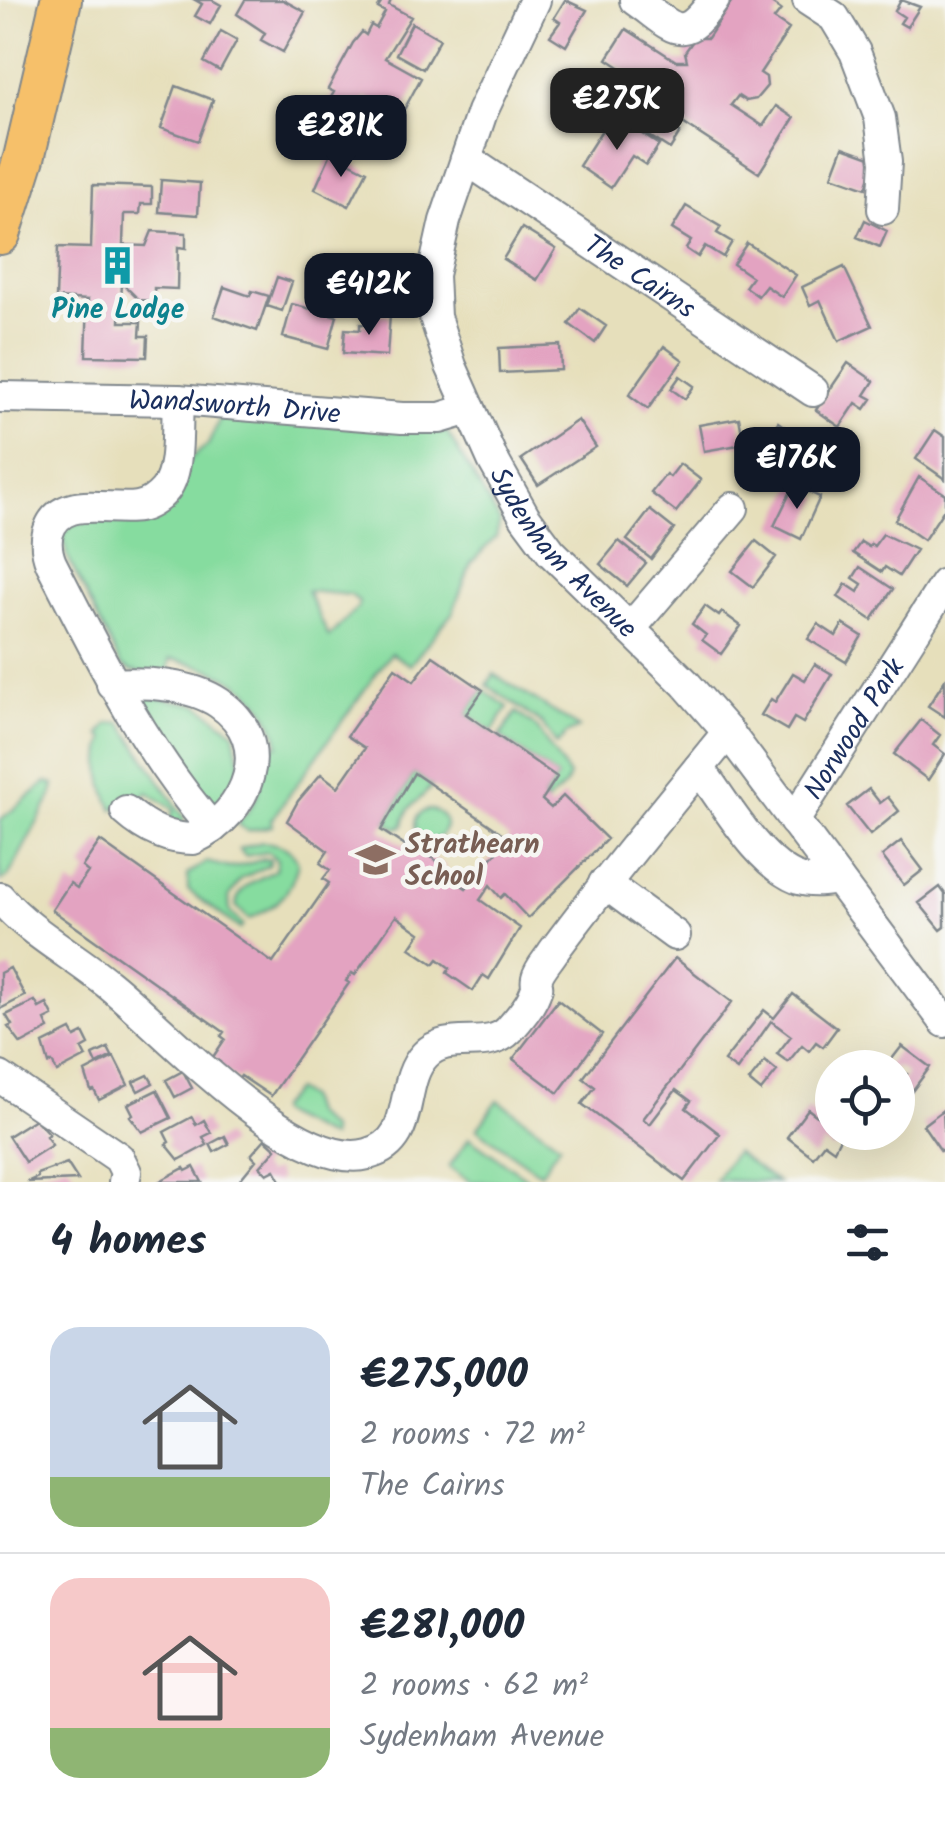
<!DOCTYPE html>
<html lang="en">
<head>
<meta charset="utf-8">
<style>
	body { margin:0; font-family:Kalam,sans-serif; background:#f6f6f7; color:#1f2937; height:100vh; display:flex; flex-direction:column; font-size:38px; white-space:nowrap }
	* { box-sizing:border-box; margin:0 }
	p { font-size:32px; color:#747a83 }
	.icon { flex:none; width:55px; height:55px; fill:none; stroke:currentColor; stroke-width:2; stroke-linecap:round; stroke-linejoin:round }
	.map { position:relative; height:1182px; overflow:hidden }
	.drawer { display:flex; flex-direction:column; background:#fff; flex:1 }
	.drawer>* { flex:none }
	.controls { position:absolute; left:815px; top:1050px; display:grid; gap:20px }
	.controls a { display:grid; place-items:center; width:100px; height:100px; border-radius:50%; background:#fff; box-shadow:0 10px 40px #0002; font-size:50px }
	.price { position:absolute; translate:-50% -85px; padding:0 22px; border-radius:20px; background:#111827; color:#fff; font-size:32px; line-height:65px; filter:drop-shadow(0 2px 5px #0008) }
	.price::after { content:''; position:absolute; left:50%; top:60px; width:30px; height:22px; margin-left:-15px; background:inherit; clip-path:polygon(0 0,100% 0,50% 100%) }
	.price.active { background:#222; color:#fff }
	ul { padding:0; list-style:none }
	li { display:flex; align-items:center; gap:30px; height:250px; padding:0 50px }
	li+li { border-top:2px solid #e0e1e3 }
	li span { display:grid; place-items:center; flex:none; width:280px; height:200px; border-radius:30px; color:#555 }
	li>.icon { margin-inline-start:auto }
	span .icon { width:120px; height:120px; fill:#fffc; stroke-width:1 }
	li b { font-size:42px }
	h2 { display:flex; justify-content:space-between; align-items:center; height:120px; padding:0 50px; font-size:42px }
	.map>svg:first-child { display:block }
</style>
</head>
<body>
<div class="map">
<svg width="945" height="1182" viewBox="0 0 945 1182">
	<rect width="100%" height="100%" fill="#f6f6f2"/>
	<filter id="ink" filterUnits="userSpaceOnUse"><feTurbulence type="fractalNoise" baseFrequency=".01" numOctaves="2"/><feDisplacementMap in="SourceGraphic" scale="20" xChannelSelector="R" yChannelSelector="G"/><feConvolveMatrix kernelMatrix="1 2 1 2 8 2 1 2 1" color-interpolation-filters="sRGB"/></filter>
	<filter id="wash" filterUnits="userSpaceOnUse"><feTurbulence type="fractalNoise" baseFrequency=".0048" numOctaves="4" result="noise"/><feDisplacementMap in="SourceGraphic" scale="40" xChannelSelector="R" yChannelSelector="G"/><feGaussianBlur stdDeviation="2.25" result="paint"/><feColorMatrix in="noise" values="0 0 0 0 0 0 0 0 0 0 0 0 0 0 0 0 0 1.4 0 .05"/><feComposite in="paint" operator="in"/></filter>
	<g filter="url(#wash)">
		<rect width="100%" height="100%" fill="#e6dfbb"/>
		<path fill="#86dc9f" stroke="#50867e" stroke-width="2.5" fill-rule="evenodd" d="M221 416 447 432 500 521 496 537 471 563 453 612 410 665 391 653 271 820 272 826 247 831 237 824C260 800 264 782 262 750L279 745C267 689 221 668 170 659L167 677 131 671 121 665 68 558 62 536 73 523 129 519 187 461 208 445ZM307 591 351 595 359 602 358 607 329 637Z
			M494 674 579 728 566 734 557 745 541 723 487 685Z
			M483 690 508 707 492 732 466 714Z
			M126 692 199 705 234 732 242 773 214 807 207 805Z
			M516 712 536 727 569 776 565 786 546 803 542 800 557 777 500 737Z
			M121 722 184 817 181 827 166 826 174 810 148 792 134 803 113 809C102 790 97 760 105 739L100 735 108 724Z
			M414 773 432 785C421 802 406 803 403 826L396 828 386 822Z
			M47 782 54 784 52 795 8 877 0 881V820Z
			M415 825a15 15 0 1 1 30 0a15 15 0 1 1-30 0Z
			M262 842C277 843 293 847 298 863 290 896 278 905 249 919L236 906C238 884 259 880 275 870L277 860 268 852 245 856 239 849Z
			M266 859 270 860 269 865 241 879 229 897 230 912 243 925 240 929 188 890V874L207 862 230 868Z
			M295 1090 307 1098 312 1113 330 1130V1138L278 1113V1108Z
			M498 1100 560 1144 540 1173 477 1129Z
			M469 1138 532 1182H471L449 1167Z
			M735 1152 777 1182 715 1180Z"/>
		<g id="blocks">
			<path fill="#e3a3c1" fill-rule="evenodd" d="M195 0H212L221 5 210 24 195 16 202 4Z
				M245 0H283L305 12 283 52 261 40 265 33 237 14Z
				M383 0H391L389 5 411 17 385 58 421 78 400 117 366 98 360 108 367 111 360 124 326 106 334 92 328 89 353 43 362 32 366 35 371 25 376 28 385 12 378 8Z
				M565 0 587 10 566 46 550 36 560 22 554 18Z
				M733 0H767L781 10 774 19 789 29 760 73 766 77 767 86 756 99 746 101 738 96 731 105 763 126 776 106 794 118 759 173 640 95 647 85 607 59 626 29 676 61H687L685 52 695 38H708Z
				M901 0 920 7 907 27 900 23 904 17 895 11Z
				M412 23 440 39 423 69 396 54Z
				M221 31 237 40 220 71 204 62Z
				M176 86 213 100 198 141 161 128Z
				M642 109 680 133 670 149 632 125Z
				M619 119 659 145 646 165 632 156 611 188 579 166 602 130 609 135Z
				M843 147 876 159 866 188 832 176Z
				M331 153 367 171 349 206 315 189Z
				M161 180 200 183 198 215 159 212Z
				M93 185 152 187V204H141L140 214H124L123 245 146 246 152 231 186 233V248L178 247 177 289 154 288V301L139 300 122 283 120 322H141L140 336H148L147 357 86 356 88 300 56 298 58 247 91 248Z
				M686 206 721 227 717 233 732 242 723 257 705 246 698 257 686 249 691 241 672 229Z
				M865 220 887 231 880 247 857 237Z
				M522 228 556 249 537 280 503 259Z
				M747 243 796 275 782 297 766 286 758 296 745 287 752 277 733 264Z
				M844 267 872 326 839 341 820 300 810 305 802 287Z
				M277 277 292 282 282 311 267 306Z
				M224 287 250 296 252 291 269 296 257 331 214 316Z
				M292 304 337 316 328 349 283 337Z
				M580 308 606 326 595 343 569 324Z
				M374 314 390 315 387 356 343 353 345 329 360 330V324L373 325Z
				M560 345 561 370 500 373 499 348Z
				M664 346 683 360 648 409 629 395Z
				M848 363 874 381 865 395 872 399 865 409 856 403 840 427 816 410Z
				M680 376 694 386 685 399 671 389Z
				M739 418 744 444 704 451 699 425Z
				M578 420 596 447 538 485 521 459Z
				M778 422 814 448 796 473 760 447Z
				M935 430 945 437V479L916 459Z
				M680 464 701 480 676 512 651 493 666 474 670 477Z
				M919 477 945 494V508L924 540 895 520Z
				M794 485 820 497 801 539 774 526Z
				M650 510 674 529 651 559 627 540Z
				M883 534 916 550 899 576 885 567 882 572 853 553 861 542 869 547 871 544 874 546Z
				M619 541 646 563 627 586 600 564Z
				M756 541 776 557 753 587 732 571Z
				M860 567 893 589 872 620 838 597 846 584 858 592 862 584 853 578Z
				M705 606 719 616 722 612 741 626 721 654 702 640 706 635 692 624Z
				M818 624 836 636 843 624 862 636 846 662 808 639Z
				M433 656 483 690 466 714 557 777 542 800 551 808 563 796 607 839 528 918 505 894 501 898 490 885 480 900 520 928 489 979 483 975 473 991 447 973 450 968 438 959 434 964 410 948 420 933 396 916 355 975 352 973 346 981 349 983 271 1096 241 1076 238 1080 217 1066 220 1062 213 1057 225 1039 221 1036 224 1032 52 910 70 883 77 888 88 872 82 867 100 841 273 963 329 883 323 879 330 870 320 863 328 851 287 821 298 801 321 774 338 787 365 748 347 736 395 668 414 681ZM414 773 509 838 466 888 442 872 446 867 408 842 405 846 381 830Z
				M815 664 832 674 803 723 794 718 787 730 761 715 771 699 775 702 793 673 805 680Z
				M945 680V717L928 706Z
				M921 720 940 735 933 745 945 754 928 780 894 754Z
				M869 789 880 803 888 797 899 811 870 835 847 806Z
				M901 841 923 870 904 885 882 856Z
				M940 887 945 894V927L941 930 919 903Z
				M675 958 732 1002 643 1119 650 1124 676 1090 691 1101 686 1108 720 1134 684 1181 582 1104 595 1087 583 1078Z
				M10 968 25 996 0 1009V973Z
				M793 994 837 1028 823 1047 816 1042 809 1051 802 1045 788 1062 777 1054 791 1036 771 1021 737 1070 724 1061 764 1010 774 1018Z
				M558 1000 602 1034 558 1093 513 1059Z
				M35 1001 39 1008 47 1004 53 1016 45 1020 49 1029 21 1044 8 1027 12 1025 6 1015Z
				M71 1030 75 1037 83 1033 89 1045 82 1049 86 1057 57 1072 52 1062 49 1064 43 1044Z
				M902 1046 930 1067 898 1110V1086L907 1074 899 1068H885Z
				M108 1048 112 1056 97 1064 93 1055Z
				M114 1057 128 1085 99 1100 94 1090 91 1091 85 1072Z
				M765 1061 777 1071 761 1091 749 1081Z
				M183 1071 192 1088 175 1097 166 1080Z
				M148 1075 153 1083 138 1091 133 1082Z
				M157 1090 171 1118 142 1132 130 1116 133 1114 128 1104Z
				M808 1109 826 1123 832 1115V1132H843L834 1150 824 1143 813 1157 787 1137Z
				M943 1110 945 1148 941 1151 923 1125Z
				M192 1117 196 1125 204 1120 211 1133 203 1137 207 1145 179 1160 166 1144 169 1142 164 1132Z
				M35 1119 49 1134 46 1136 52 1145 25 1162 8 1136Z
				M225 1136 229 1144 214 1152 210 1144Z
				M265 1139 276 1149 260 1167 267 1174 275 1170 280 1179 277 1182H238L256 1160 251 1155Z
				M67 1163 78 1180 27 1182 38 1177 37 1174Z
				M194 1167 202 1182H158L184 1168 186 1171Z"/>
		</g>
	</g>
	<g filter="url(#ink)">
		<use href="#blocks" fill-opacity="0" stroke="#80878c" stroke-width="2.5"/>
		<g fill="none" stroke-linecap="round" stroke-linejoin="round">
			<defs>
				<g id="minor">
					<path id="s1" d="M535 0 482 112 445 221 433 275 435 317 451 366 493 460 525 517 551 552 685 683 728 732 945 1022"/>
					<path d="M635 0C674 27 681 47 714 0"/>
					<path d="M808 0 834 17 855 52 880 118 886 162 883 209"/>
					<path id="s2" d="M466 159 813 391"/>
					<path id="s3" d="M0 397 178 400 402 418H440L470 409"/>
					<path d="M178 400C176 426 181 472 164 491 157 499 149 505 138 507 109 512 59 493 48 533 45 544 47 553 51 563 99 657 143 748 212 828"/>
					<path d="M630 629 733 508"/>
					<path d="M112 684C145 682 191 684 219 703 277 742 248 814 193 839 167 839 145 828 126 811"/>
					<path d="M699 768C724 801 759 865 799 879 812 883 825 881 838 879"/>
					<path id="s4" d="M794 821 945 584"/>
					<path d="M604 883 675 935"/>
					<path d="M0 898C29 932 73 955 107 983 162 1026 295 1174 368 1154 418 1141 397 1084 425 1055 449 1030 487 1053 509 1030 518 1020 531 1005 535 993 540 982 535 988 537 978 539 969 548 960 553 952 609 876 669 805 728 732"/>
					<path d="M0 1077 119 1158 126 1172 124 1182"/>
				</g>
				<path id="major" d="M0 234 24 158 61 0"/>
			</defs>
			<use href="#minor" stroke="#80878c" stroke-width="34"/>
			<use href="#major" stroke="#80878c" stroke-width="44"/>
			<use href="#minor" stroke="#fff" stroke-width="30"/>
			<use href="#major" stroke="#f6c06b" stroke-width="40"/>
		</g>
	</g>
	<defs>
		<symbol id="building-bare" viewBox="-9 -9 18 18"><path d="M-4-6H4V6H1V3H-1V6H-4ZM-2.5-4.3h1.7v1.8h-1.7ZM.8-4.3h1.7v1.8H.8ZM-2.5-1h1.7V.8h-1.7ZM.8-1h1.7V.8H.8Z" fill="#0f9aa8" stroke="#f6f6f2" stroke-width="2.5" paint-order="stroke"/></symbol>
		<symbol id="school-bare" viewBox="-9 -9 18 18"><path d="M0-5L7-2L0 1L-7-2ZM-4 1L0 2.5L4 1V4Q0 6-4 4Z" fill="#8d6e63" stroke="#f6f6f2" stroke-width="2.5" paint-order="stroke"/></symbol>
	</defs>
	<g fill-rule="evenodd">
		<use href="#building-bare" x="90" y="238" width="55" height="55"/>
		<use href="#school-bare" x="348" y="832" width="55" height="55"/>
	</g>
	<g text-anchor="middle" stroke-width="9" stroke-linejoin="round" paint-order="stroke">
		<g font-size="28" fill="#1b2f5e" stroke="#f6f6f2">
			<text dy="10" stroke="none"><textPath href="#s2" startOffset="210">The Cairns</textPath></text>
			<text dy="10" stroke="none"><textPath href="#s3" startOffset="235">Wandsworth Drive</textPath></text>
			<text dy="10" stroke="none"><textPath href="#s1" startOffset="608">Sydenham Avenue</textPath></text>
			<text dy="10" stroke="none"><textPath href="#s4" startOffset="110">Norwood Park</textPath></text>
		</g>
		<g font-size="28" font-weight="bold" fill="#0d838f" stroke="#f6f6f2">
			<text x="118" y="318">Pine Lodge</text>
		</g>
		<g font-size="28" font-weight="bold" fill="#785e54" stroke="#f6f6f2" text-anchor="start">
			<text x="405" y="853">Strathearn<tspan x="405" dy="32">School</tspan></text>
		</g>
	</g>
</svg>
<div class="controls">
<a><svg class="icon" aria-label="locate" viewBox="0 0 24 24"><circle cx="12" cy="12" r="6"/><path d="M12 2v4M12 18v4M2 12h4M18 12h4"/></svg></a>
</div>
<b class="price active" style="left:617px;top:153px">€275K</b>
<b class="price" style="left:341px;top:180px">€281K</b>
<b class="price" style="left:369px;top:338px">€412K</b>
<b class="price" style="left:797px;top:512px">€176K</b>
</div>
<section class="drawer">
<h2>4 homes<svg class="icon" aria-label="filters" viewBox="0 0 24 24"><path d="M4 7h16M4 17h16"/><circle cx="9" cy="7" r="2"/><circle cx="15" cy="17" r="2"/></svg></h2>
<ul>
<li><span style="background:linear-gradient(#c9d6e8 75%,#8fb573 0)"><svg class="icon" aria-label="home" viewBox="0 0 24 24"><path d="M3 11l9-7 9 7M6 9v11h12V9"/></svg></span><div><b>€275,000</b><p>2 rooms · 72 m²</p><p>The Cairns</p></div></li>
<li><span style="background:linear-gradient(#f6c9c9 75%,#8fb573 0)"><svg class="icon" aria-label="home" viewBox="0 0 24 24"><path d="M3 11l9-7 9 7M6 9v11h12V9"/></svg></span><div><b>€281,000</b><p>2 rooms · 62 m²</p><p>Sydenham Avenue</p></div></li>
</ul>
</section>
</body>
</html>
